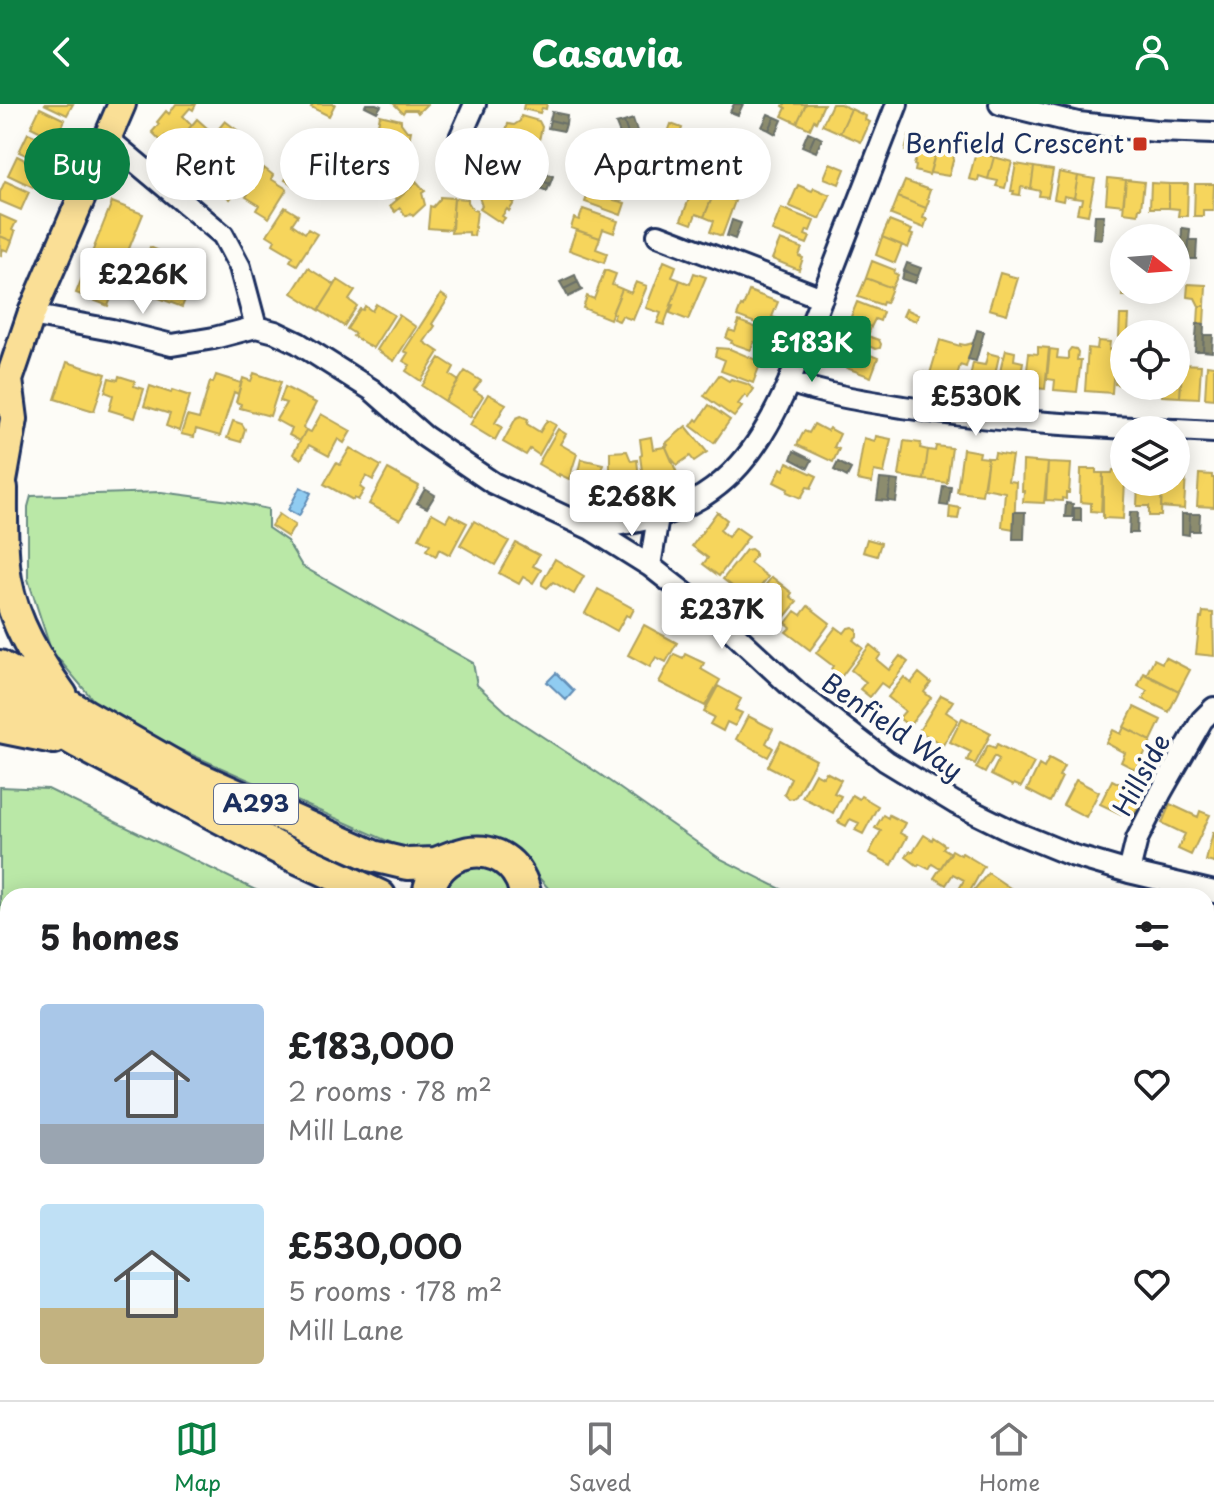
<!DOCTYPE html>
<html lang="en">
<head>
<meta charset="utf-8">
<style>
	body { margin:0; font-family:"Playpen Sans",sans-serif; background:#f2f2f2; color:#202124; height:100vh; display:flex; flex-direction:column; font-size:30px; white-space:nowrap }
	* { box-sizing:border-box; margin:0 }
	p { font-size:26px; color:#757577 }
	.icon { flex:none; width:44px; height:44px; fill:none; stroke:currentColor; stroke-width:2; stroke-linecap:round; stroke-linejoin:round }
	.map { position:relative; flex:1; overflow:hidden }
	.panel { position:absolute; left:0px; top:784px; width:1214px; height:512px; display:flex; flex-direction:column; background:#fff; border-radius:24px 24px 0 0; box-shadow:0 4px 20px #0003 }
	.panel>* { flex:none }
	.hud { position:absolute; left:24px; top:24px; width:800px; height:72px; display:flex; gap:16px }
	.needle { width:52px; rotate:107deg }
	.fabs { position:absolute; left:1110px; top:120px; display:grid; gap:16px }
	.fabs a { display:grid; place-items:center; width:80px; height:80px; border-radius:50%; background:#fff; box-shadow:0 4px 20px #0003; font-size:40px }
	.price { position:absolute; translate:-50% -68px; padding:0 18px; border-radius:8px; background:#fff; color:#222; font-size:26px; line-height:52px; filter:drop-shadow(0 2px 4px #0008) }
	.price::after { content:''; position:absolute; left:50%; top:48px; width:24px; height:18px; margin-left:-12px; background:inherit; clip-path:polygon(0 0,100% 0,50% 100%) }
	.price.on { background:#0b8043; color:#fff }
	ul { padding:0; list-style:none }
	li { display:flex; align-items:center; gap:24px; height:200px; padding:0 40px }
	li span { display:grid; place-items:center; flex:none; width:224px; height:160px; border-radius:8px; color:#555 }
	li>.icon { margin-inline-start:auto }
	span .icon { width:96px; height:96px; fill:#fffc; stroke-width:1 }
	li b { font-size:34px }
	h2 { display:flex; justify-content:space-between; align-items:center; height:96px; padding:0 40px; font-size:34px }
	.pill { padding:0 28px; border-radius:36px; background:#fff; box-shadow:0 4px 20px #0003; font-size:28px; line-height:72px }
	.pill.on { background:#0b8043; color:#fff }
	header { display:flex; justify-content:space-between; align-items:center; height:104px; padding:0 40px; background:#0b8043; color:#fff; font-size:36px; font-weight:800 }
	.tab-bar { display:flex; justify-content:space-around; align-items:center; height:112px; border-top:2px solid #e0e0e0; background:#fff; font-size:22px; color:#757577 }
	.tab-bar a { display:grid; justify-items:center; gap:4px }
	.tab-bar .on { color:#0b8043 }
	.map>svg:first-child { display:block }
</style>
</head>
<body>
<header><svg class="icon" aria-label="back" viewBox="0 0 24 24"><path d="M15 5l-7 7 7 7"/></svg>Casavia<svg class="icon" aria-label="person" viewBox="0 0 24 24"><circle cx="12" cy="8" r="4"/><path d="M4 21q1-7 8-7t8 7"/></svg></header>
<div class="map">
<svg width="1214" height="1296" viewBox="0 0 1214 1296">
	<rect width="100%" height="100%" fill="#fdfcf7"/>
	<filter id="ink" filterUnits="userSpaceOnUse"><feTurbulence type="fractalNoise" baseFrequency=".0125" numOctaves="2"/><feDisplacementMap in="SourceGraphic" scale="16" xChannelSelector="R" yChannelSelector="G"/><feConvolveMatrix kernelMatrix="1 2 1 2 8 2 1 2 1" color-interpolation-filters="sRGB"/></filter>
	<g filter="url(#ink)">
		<path fill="#bae8a7" stroke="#6a8c82" stroke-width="2" d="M161 388 230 397 268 405V424L287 437 302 462 473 559 477 581 511 612 598 669 719 754 795 792H555L514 745 455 738 410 747 172 642 94 597 51 546 28 475V403L31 392Z
			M0 683 48 685 268 792H8V1029L0 1024Z
			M465 761C490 761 503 766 511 792H437V787Z
			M1206 996 1214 997V1096L1206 1094Z
			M1206 1123 1214 1125V1185L1206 1181Z
			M313 1288H532L544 1296H321Z"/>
		<path fill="#90ccf1" stroke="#618db6" stroke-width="2" d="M300 383 311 389 299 412 288 406Z
			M556 569 574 587 566 596 547 578Z"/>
		<path fill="#f6d55c" stroke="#b4a35d" stroke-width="2" d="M44 0H73L67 11Z
			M176 0H196L193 6 190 4 183 12 192 21 175 41 165 32 161 37 152 28 159 20 157 18 166 7 169 10Z
			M313 0H335L329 12 311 3Z
			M394 0H427L418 9 416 6H405L403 9Z
			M524 0H547L546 5 542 4 540 9 523 5Z
			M784 0H806L797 19 782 12 786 4 783 2Z
			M806 0H824L816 18 814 16 810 25 797 19Z
			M832 0H840L851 5 840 29 822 21Z
			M40 4 65 16 55 35 31 23Z
			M851 5 866 12 865 16 870 18 861 38 840 29Z
			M380 11 401 16V19L407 27H411L408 42 375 35Z
			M521 12 539 17 542 23 538 41 504 32 508 20 514 21 520 17Z
			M197 15 214 30 188 60 179 52 183 47 175 41Z
			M225 17 237 26 226 36 222 32 220 34 215 29Z
			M671 20 682 24 666 67 657 64 653 75 642 71 655 36 664 39Z
			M28 29 53 40 44 59 19 48Z
			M504 32 540 42 539 47 545 55 543 61 529 58 527 63 509 59 511 54 505 47 501 46Z
			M701 32 708 35 703 49 696 46Z
			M909 32 938 40 929 71 915 67 916 62 914 61 917 51 905 47Z
			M379 36 408 42 405 54H401L393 59 392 63 374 60 376 55 371 54 374 43H378Z
			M710 38 720 43 717 50 707 46Z
			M938 40 956 45 949 72 930 69Z
			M226 43 244 58 246 55 256 63 230 95 201 72Z
			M675 43 696 51 694 55 700 57 690 86 685 84 683 86 671 82 676 71 666 67Z
			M976 48 994 53 988 75 979 72 978 77 969 75Z
			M602 51 610 53 608 60 635 69 631 80 620 77 617 85 584 73 591 53 601 56Z
			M17 52 41 64 33 83 8 71Z
			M994 53 1012 58 1005 84 996 82 998 77 988 75Z
			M830 59 845 65 839 80 824 74Z
			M1016 60 1034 63 1031 85 1021 83 1020 91 1013 90 1014 87H1011Z
			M292 63 299 67 292 80 285 76Z
			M1034 63 1053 66 1048 93 1039 92 1040 87 1031 85Z
			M264 64 273 71 271 75 287 85 269 114 256 106 259 101 246 93Z
			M392 66 394 68H404L407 66 417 78 397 96 392 90 387 94 379 84 382 81 379 78Z
			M506 66 527 80 524 85 521 83 516 90 519 92 514 99 484 79 491 68 495 70 505 69Z
			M1059 68 1078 72 1074 94 1064 92 1063 97 1054 95Z
			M1078 72 1095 75 1088 111 1077 109 1079 100H1082L1083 95 1074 94Z
			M1108 74 1126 76 1123 101 1106 99Z
			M593 76 617 85 614 96 625 99 621 111 585 98Z
			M1126 76 1144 78 1141 104H1139L1138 110 1123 108Z
			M5 77 29 88 21 106 0 97V88Z
			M905 77 930 86 927 95 929 96 926 104 898 93Z
			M417 78 425 87 422 89 425 101 413 112 410 109 406 112 400 104 395 108 390 102Z
			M484 79 514 99 509 107 507 105 502 112 505 114 501 119 480 105 482 102 479 93 476 90Z
			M1151 79 1169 80V104H1150Z
			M1169 80H1188L1187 112H1178L1179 105 1169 104Z
			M1195 80H1214L1213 106H1203V112H1194Z
			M798 81 812 87 814 84 830 91 820 115 789 102Z
			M694 82 714 89 704 113 696 110 692 120 681 116Z
			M714 89 735 97 722 132 710 128 714 117 704 113Z
			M440 93 454 94 452 126 428 124 430 102 433 103 440 95Z
			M898 93 926 104 923 114 927 115 924 124 891 111Z
			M454 94 468 95V98L473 106 477 107 474 132 469 131V128L451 129Z
			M112 98 143 110 126 152 144 159 150 143 198 163 182 203 133 184 139 168 124 162 108 202 76 189Z
			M285 103 298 111 292 120 305 129 308 125 317 130 297 161 290 157 293 152 273 140 275 136 267 131Z
			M781 104 814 117 810 127 807 126 805 131 810 133 807 140 772 127Z
			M583 105 618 117 614 129 603 125 600 134 571 124 574 114 579 116Z
			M0 111 16 118 12 126 15 128 12 137 0 132Z
			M889 117 912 126 910 130 913 131 908 144 882 133Z
			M576 126 600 134 596 145 607 149 604 159 569 146Z
			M0 132 12 137 8 147 3 145 1 152Z
			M882 133 902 141 895 159 876 151Z
			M780 136 802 144 799 152 803 154 799 166 772 155Z
			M664 157 676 162 672 173 680 176 664 221 657 219 661 209 646 204Z
			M872 157 895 166 894 169 898 171 892 184 866 174Z
			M308 164 335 181 319 206 292 189Z
			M605 166 616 170 612 181 622 185 610 215 583 204 587 192 594 195Z
			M694 169 706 173 688 216 670 209 673 201H671L680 176 690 180Z
			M1000 169 1018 174 1007 210 989 205Z
			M866 174 892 184 886 199 883 198 882 201 858 193Z
			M338 176 355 187 349 196 357 202 344 222 319 206Z
			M636 178 647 182 633 216 622 212 619 217 613 215 615 210 612 209 622 185 631 189Z
			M1124 178V186H1135L1134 192H1122Z
			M1188 180 1206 181 1205 202H1199L1195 194 1187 193Z
			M749 187 778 198 772 213 778 215 774 226 737 212 741 202 743 203Z
			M441 190 448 195 432 220 435 222 424 238 439 248 421 277 406 267 410 261 403 257 408 249 404 247Z
			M857 198 883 208 880 217 875 215 871 223 850 215Z
			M376 200 394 211 373 244 353 232 355 230 347 225 360 205 363 206 365 202 372 207Z
			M1199 202H1205L1204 219H1198Z
			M906 205 919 211 916 217 903 212Z
			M399 211 416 223 394 257 377 246Z
			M1120 211H1129L1128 230H1124V234L1119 233Z
			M850 215 871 223 868 232 879 236 881 240 880 244 876 245 843 233Z
			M739 217 773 230 767 243 754 238 751 246 731 239 732 237 726 234 729 226 735 228Z
			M940 236 960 242V240L965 241 973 239 966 263 960 261 955 280 929 273Z
			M1098 237 1110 238 1109 246 1115 247 1112 289 1085 287 1088 244 1097 245Z
			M841 239 878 254 871 273 833 259Z
			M1038 243 1049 244 1045 285 1025 283 1029 249 1038 250Z
			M717 244 730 245 761 258 753 279 721 267 725 256 715 252Z
			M1071 244 1076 245 1078 248 1077 256H1081L1077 288 1054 286 1055 276 1047 275 1050 245 1058 246 1057 254 1068 255V248Z
			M1006 246 1015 248 1014 256 1023 258 1018 287 997 284 1003 253 1004 254Z
			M1123 246 1124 281 1115 280 1116 266H1122Z
			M988 249 999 252 992 284 969 278 973 259 985 261Z
			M440 254 454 263 450 271 459 277 445 297 422 282Z
			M67 258 106 270 94 307 55 295Z
			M1182 260 1201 261 1199 294 1180 293Z
			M1207 261 1214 262V295L1205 294Z
			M465 267 481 277 474 286 483 292 470 313 445 297Z
			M920 268 926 269 923 282 917 280Z
			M1176 268H1182L1180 293 1162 292 1163 282H1176Z
			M254 269 281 278 270 312 240 304 241 300 236 298 243 274 251 277Z
			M216 271 241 279 238 290 234 288 220 332 196 325 194 333 181 330 187 312 199 315 210 278 213 279Z
			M719 271 729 277 731 275 747 280 754 285 748 294 745 291 738 300 742 303 734 313 704 292Z
			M119 272 135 277 134 282 144 285 135 314 109 306 113 291 105 288 109 274 118 276Z
			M150 282 171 289 172 286 190 292 179 327 166 322 170 310 144 302Z
			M1140 282H1153L1152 291 1139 290Z
			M285 283 316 299 303 324 306 326 300 337 289 331 292 325 276 316 286 299 280 297Z
			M488 290 506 300 495 319 502 323 495 336 470 321Z
			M709 301 730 316 714 339 691 322 696 315 698 317Z
			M321 310 351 327 344 339 338 335 329 352 309 341 301 355 293 350 306 326 311 328Z
			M521 312 528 315 527 320 540 328 547 316 556 321 539 351 530 345 526 351 503 338 516 314Z
			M233 317 242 320 245 325 241 338 227 334Z
			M814 320 827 327 829 324 840 330 834 343 839 345 833 358 797 341 804 327 809 329Z
			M686 322 707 348 694 357 690 352 677 361 671 354 666 343 668 341 666 339Z
			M558 325 566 330 560 340 577 350 569 375 559 370V372L538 360Z
			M876 332 891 335 884 369 874 367 872 379 857 376 864 334 875 337Z
			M651 333 653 345 664 343 665 341 677 369 667 373V374L652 377 651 373 643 374 640 352 642 351 640 335Z
			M904 337 921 339 920 344 928 346 924 376 899 372Z
			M936 342 952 344 947 379 924 376 928 346 935 347Z
			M350 344 381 362 373 376 366 372 360 383 364 386 358 396 354 394 353 396 324 380 336 359 340 361Z
			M963 345 980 348 979 353 988 354 982 391 957 388Z
			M627 347 631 357 637 356 640 383 610 385V348Z
			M995 349 1012 352 1008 377 1016 378 1014 425 1002 423 1005 388 984 384 988 354H994Z
			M581 355 603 360 598 382 576 377Z
			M1023 357 1048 359 1044 399 1023 398 1024 387H1022Z
			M787 358 817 372 811 384 807 383 801 394 787 388 788 385 774 378 781 364 784 366Z
			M1048 359 1071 360 1069 389H1066V395L1062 394V397L1046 396Z
			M388 365 419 382 400 416 369 400Z
			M1081 365H1096V369H1103L1101 408 1091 407V399L1080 398Z
			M1113 366 1124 367 1125 378 1123 415 1103 414V369H1112Z
			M1176 369H1186L1184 405 1161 403 1162 378H1176Z
			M1199 370 1212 371V374H1214V403L1197 402Z
			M1138 378H1162L1161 412H1149V402H1137Z
			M950 402 960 404 958 415 949 414Z
			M717 408 727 416 720 426 728 433 736 423 749 432 719 472 703 460 708 454 692 442Z
			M432 409 446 417 450 410 467 419 450 451 439 445 436 452 426 446 430 440 419 434Z
			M279 410 295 421 288 433 271 422Z
			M474 417 509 437 495 461 460 441Z
			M867 435 881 439 877 452 863 448Z
			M516 439 539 451 533 462 541 466 533 479 523 473 519 480 499 469Z
			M751 445 755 448V452L750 459 768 473 750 496 723 475 746 446Z
			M555 455 584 472 574 490 553 478 547 484 542 481V478Z
			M772 473 792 489 790 492 797 498 778 521 757 504 762 498 756 493Z
			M598 485 634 505 630 513 626 511 617 527 585 509Z
			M808 502 830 519 810 546 786 528 791 523 786 519 795 507 801 511Z
			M1203 508 1213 509 1214 552 1196 550 1200 514H1202Z
			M644 521 677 539 666 558 656 553 650 563 628 551Z
			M836 523 844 529 848 524 853 523 857 526V532L853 536 863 544 841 573 831 565 833 562 816 549Z
			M870 541 881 550 877 556 889 566 900 552 908 558 888 584 881 579 870 593 860 585 866 578 851 566Z
			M674 550 683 554 685 550 704 559 701 565 720 576 705 602 659 578Z
			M1165 553 1190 566 1179 587 1146 571 1154 555 1162 559Z
			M919 569 931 579 924 588 931 594 909 622 899 614 905 607 888 593 904 573 911 579Z
			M1144 569 1179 587 1169 608 1143 595 1147 587 1138 582Z
			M718 582 741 595 735 606 742 609 735 622 727 618 723 627 710 620 714 613 704 608Z
			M941 591 953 597 946 608 958 616 943 641 919 627Z
			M1134 603 1161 616 1151 637 1124 623Z
			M748 612 773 625 766 639 773 644 768 653 736 635Z
			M962 614 991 629 975 660 967 656 971 648 950 638Z
			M1124 623 1151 637 1136 666 1121 658 1125 649 1106 639 1113 626 1121 630Z
			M781 637 816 656 796 692 793 694 789 695 784 690 791 674 768 662Z
			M997 640 1034 659 1021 683 1014 680 1013 682 991 671 999 655 994 652 985 669 976 664 988 641 995 644Z
			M1049 654 1064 662 1059 672 1062 673 1050 698 1027 686 1039 661 1044 664Z
			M826 668 841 676 834 689 841 692 833 709 802 693 815 669 823 673Z
			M1076 676 1099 688 1086 713 1063 701Z
			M1112 676 1124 682 1121 688 1140 698 1134 711 1123 706 1121 710 1100 700Z
			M852 691 859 695 861 692 878 702 863 730 855 726 859 719 850 715 846 722 838 718Z
			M1170 700 1198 713 1200 707 1210 711 1191 751 1178 745 1185 730 1162 719Z
			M883 711 888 714 889 711 905 719 900 729 907 733 892 761 869 749 881 727 875 724Z
			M1213 728H1214V759L1206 757Z
			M924 731 932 736 933 733 945 741 943 744 951 749 940 765 932 760 929 765 919 760 918 762 906 753 910 747 913 748Z
			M952 746 961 751 962 749 984 762 969 789 965 791 958 787 964 776 953 770 946 781 934 774Z
			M988 769 1022 792H969Z
			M1211 822 1214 823V855L1206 853V840Z
			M0 1024 8 1029V1048L0 1062Z
			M8 1105V1139L0 1134V1117Z
			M2 1240 8 1245V1262L0 1273V1242Z
			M23 1288H45L39 1296H26L20 1291Z
			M56 1288H66L74 1295 49 1296Z
			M203 1288H225L219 1296H214Z
			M225 1288H249L254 1291 250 1296H219Z"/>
		<path fill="#d6604d" stroke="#9e5152" stroke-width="2" d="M1206 1211H1208L1207 1228 1214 1229V1273L1206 1274Z
			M949 1288H1200L1199 1296H952L953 1288Z"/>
		<path fill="#8c8c6e" stroke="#6a7069" stroke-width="2" d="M366 0H376L381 2 377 8 365 2Z
			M734 0H743L738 11 730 8Z
			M552 8 567 11 566 20 550 16Z
			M768 10 775 13 769 26 762 23Z
			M775 13 782 16 776 30 769 26Z
			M633 15 638 30 629 33 624 18Z
			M550 16 566 20 564 27 548 24Z
			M624 18 629 33 622 35 616 20Z
			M808 28 815 31 809 45 802 42Z
			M815 31 822 35 816 48 809 45Z
			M538 66 553 72 550 80 535 74Z
			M535 74 550 80 547 87 532 81Z
			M1095 111H1104L1102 135 1093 134Z
			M732 116 741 119 735 135 727 132Z
			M1182 124 1190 125 1188 148 1181 147Z
			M1136 125H1145L1144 134H1135Z
			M1145 125 1153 126 1152 134H1144Z
			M1189 136H1197L1196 155H1188Z
			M907 159 921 164 918 172 904 167Z
			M904 167 918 172 915 179 902 175Z
			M575 171 578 178 564 185 560 178Z
			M578 178 582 186 568 193 564 185Z
			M1197 220H1204L1203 247H1195Z
			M977 226 984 228 976 257 968 255Z
			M1204 231H1213L1212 248 1203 247Z
			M794 347 812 356 808 364 791 355Z
			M838 358 851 365 847 373 834 366Z
			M880 375 891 376 888 397 877 396Z
			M891 376 899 377 896 398 888 397Z
			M943 382 951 383 948 402 940 401Z
			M425 385 435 391 427 404 417 399Z
			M1066 399 1073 400 1072 413H1065Z
			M1074 404H1081V417H1074Z
			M1014 408H1025L1024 435H1013Z
			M1130 408H1138L1137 429H1129Z
			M1182 410H1190L1189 431 1182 430Z
			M1190 410H1200L1199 427H1189Z"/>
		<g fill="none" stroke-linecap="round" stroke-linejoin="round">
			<defs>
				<path id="minor" d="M1000 0 1078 19 1156 27 1214 29
					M107 34 223 131 240 163 256 223
					M460 34 475 0
					M658 131 822 194
					M31 211 112 226 172 241 214 234 256 223 275 228 298 239 372 286 424 332 493 379 591 425 650 462 724 520 798 589 886 657 955 699 1012 727 1071 751 1129 768 1214 788
					M789 278C826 291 865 297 903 303 992 317 1083 322 1173 326
					M1176 326 1214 328
					M591 425C613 421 637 419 659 412 728 391 762 341 789 278L897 0
					M650 462 658 413
					M1129 768 1137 735 1161 688 1202 616 1214 604"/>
				<path id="major" d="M0 294 9 276 31 211 122 0
					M0 394 14 315 9 276
					M0 1183 8 1188
					M135 1288 145 1296"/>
				<path id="highway" d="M2 384C2 414 1 447 6 476 14 519 37 557 62 592
					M0 562 185 668 373 752 407 760 436 759 454 752
					M0 593 79 639 291 751 380 792
					M0 623 54 634
					M428 792C433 744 498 730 520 774 523 779 524 786 526 792
					M1206 1105 1214 1107"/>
			</defs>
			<use href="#minor" stroke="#1b2f5e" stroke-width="26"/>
			<use href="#major" stroke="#1b2f5e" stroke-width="32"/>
			<use href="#highway" stroke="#1b2f5e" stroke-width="36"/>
			<use href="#minor" stroke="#fdfcf7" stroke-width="20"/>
			<use href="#major" stroke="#fadf96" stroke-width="26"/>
			<use href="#highway" stroke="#fadf96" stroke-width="30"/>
		</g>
	</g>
	<rect fill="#c8321e" stroke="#fdfcf7" stroke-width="3" x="1132" y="32" width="16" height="16" rx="4"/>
	<g text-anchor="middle" stroke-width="8" stroke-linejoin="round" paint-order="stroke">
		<rect fill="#fdfcf7" stroke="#5f6c8c" stroke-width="2" x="214" y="680" width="84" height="40" rx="6"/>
		<g font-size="24" font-weight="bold" fill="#1b2f5e">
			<text x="256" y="708">A293</text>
		</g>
		<g font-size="26" fill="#1b2f5e" stroke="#fdfcf7" text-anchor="end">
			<text x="1124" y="49">Benfield Crescent</text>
		</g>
		<g font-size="26" fill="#1b2f5e" stroke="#fdfcf7">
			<text transform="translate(892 623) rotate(35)" y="9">Benfield Way</text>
			<text transform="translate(1142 671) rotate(-61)" y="9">Hillside</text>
		</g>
	</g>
</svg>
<div class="fabs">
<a><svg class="needle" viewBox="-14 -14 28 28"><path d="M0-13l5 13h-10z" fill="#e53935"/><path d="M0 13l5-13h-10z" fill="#757577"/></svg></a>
<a><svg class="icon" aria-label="locate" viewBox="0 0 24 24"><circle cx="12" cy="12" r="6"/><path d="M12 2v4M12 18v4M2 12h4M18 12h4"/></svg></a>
<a><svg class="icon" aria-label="layers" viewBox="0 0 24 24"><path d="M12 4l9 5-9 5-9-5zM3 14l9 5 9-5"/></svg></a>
</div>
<b class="price" style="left:143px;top:212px">£226K</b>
<b class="price on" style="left:812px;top:280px">£183K</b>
<b class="price" style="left:976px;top:334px">£530K</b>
<b class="price" style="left:632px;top:434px">£268K</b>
<b class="price" style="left:722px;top:547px">£237K</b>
<div class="hud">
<a class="pill on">Buy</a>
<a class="pill">Rent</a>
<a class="pill">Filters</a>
<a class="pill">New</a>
<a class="pill">Apartment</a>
</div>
<section class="panel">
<h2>5 homes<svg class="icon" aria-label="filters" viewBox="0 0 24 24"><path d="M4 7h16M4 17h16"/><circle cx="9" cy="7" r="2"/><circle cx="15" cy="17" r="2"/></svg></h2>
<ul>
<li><span style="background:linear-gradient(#a9c7e8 75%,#9aa5b1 0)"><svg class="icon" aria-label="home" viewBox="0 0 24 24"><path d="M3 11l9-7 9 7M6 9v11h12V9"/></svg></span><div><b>£183,000</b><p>2 rooms · 78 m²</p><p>Mill Lane</p></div><svg class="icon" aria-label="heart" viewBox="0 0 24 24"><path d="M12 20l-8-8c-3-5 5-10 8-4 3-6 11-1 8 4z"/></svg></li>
<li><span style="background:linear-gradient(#bfe0f5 65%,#c2b280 0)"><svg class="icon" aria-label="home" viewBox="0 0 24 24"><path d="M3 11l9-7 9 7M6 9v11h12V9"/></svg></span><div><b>£530,000</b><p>5 rooms · 178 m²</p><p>Mill Lane</p></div><svg class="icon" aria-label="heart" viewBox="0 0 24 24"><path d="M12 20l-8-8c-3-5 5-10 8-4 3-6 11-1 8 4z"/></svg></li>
</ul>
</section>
</div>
<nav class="tab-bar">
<a class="on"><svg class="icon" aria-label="map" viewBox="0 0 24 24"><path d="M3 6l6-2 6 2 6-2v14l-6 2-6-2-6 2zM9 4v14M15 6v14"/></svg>Map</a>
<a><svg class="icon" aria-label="saved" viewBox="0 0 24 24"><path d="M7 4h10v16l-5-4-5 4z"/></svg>Saved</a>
<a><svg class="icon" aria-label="home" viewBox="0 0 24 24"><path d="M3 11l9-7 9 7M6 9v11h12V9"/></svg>Home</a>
</nav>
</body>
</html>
